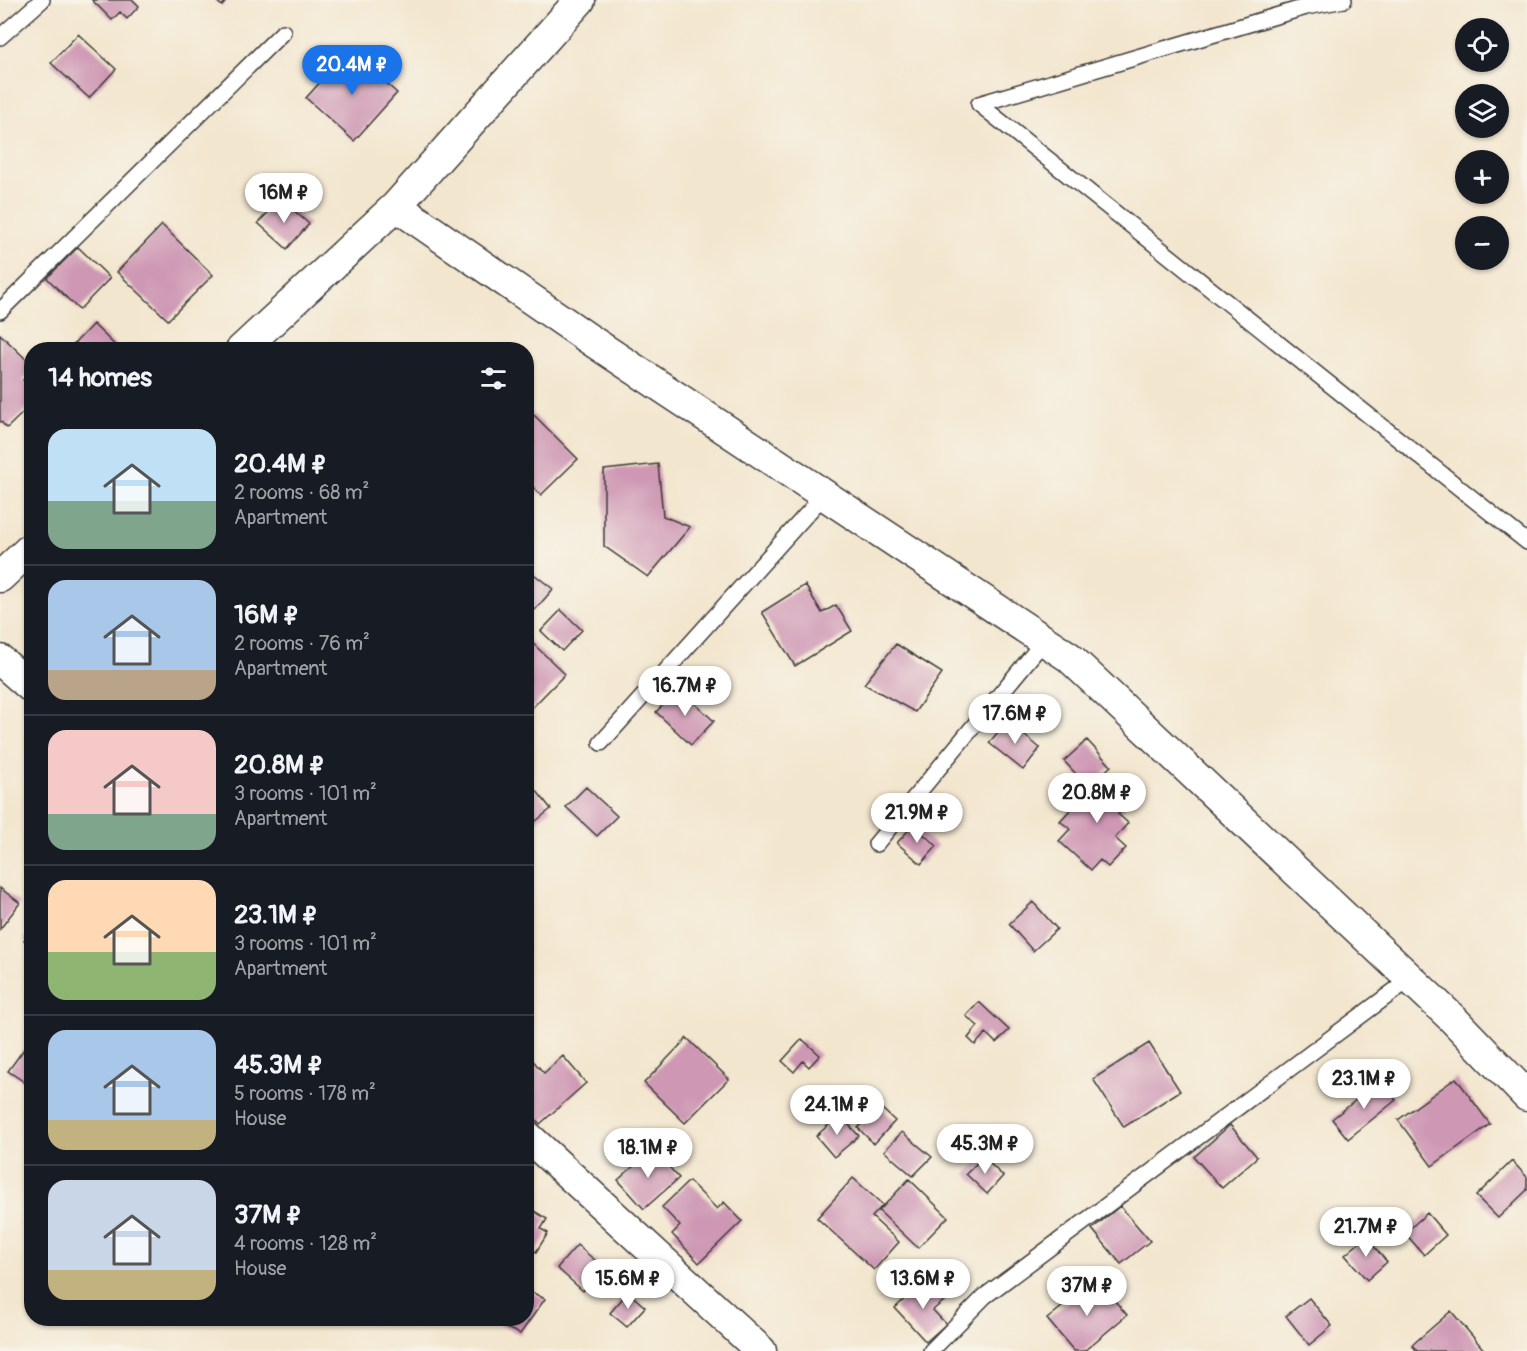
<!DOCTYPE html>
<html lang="en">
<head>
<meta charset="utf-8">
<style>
	body { margin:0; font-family:Pangolin,sans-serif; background:#242831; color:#f1f3f6; height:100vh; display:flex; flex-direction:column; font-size:22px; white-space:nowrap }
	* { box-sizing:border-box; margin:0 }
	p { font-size:20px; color:#9ea1a6 }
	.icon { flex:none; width:33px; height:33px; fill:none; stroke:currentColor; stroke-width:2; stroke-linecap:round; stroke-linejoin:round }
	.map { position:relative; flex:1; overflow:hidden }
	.sheet { position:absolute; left:24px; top:342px; width:510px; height:984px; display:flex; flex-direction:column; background:#171b24; border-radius:24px; box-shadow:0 2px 4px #0004 }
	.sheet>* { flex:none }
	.fabs { position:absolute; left:1455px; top:18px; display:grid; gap:12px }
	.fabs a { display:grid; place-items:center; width:54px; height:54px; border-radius:50%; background:#171b24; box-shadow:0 2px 4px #0004; font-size:30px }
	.price { position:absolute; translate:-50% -51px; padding:0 14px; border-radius:21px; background:#fff; color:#222; font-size:20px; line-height:39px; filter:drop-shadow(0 2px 3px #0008) }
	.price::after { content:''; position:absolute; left:50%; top:36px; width:18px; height:14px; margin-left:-9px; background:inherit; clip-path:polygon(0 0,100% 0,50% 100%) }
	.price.selected { background:#1a73e8; color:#fff }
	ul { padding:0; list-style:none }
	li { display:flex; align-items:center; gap:18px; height:150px; padding:0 24px }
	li+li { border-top:2px solid #363941 }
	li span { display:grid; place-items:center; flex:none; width:168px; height:120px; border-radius:18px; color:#555 }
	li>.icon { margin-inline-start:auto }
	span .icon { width:72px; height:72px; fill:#fffc; stroke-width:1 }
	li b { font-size:26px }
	h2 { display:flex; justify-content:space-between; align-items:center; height:72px; padding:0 24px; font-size:26px }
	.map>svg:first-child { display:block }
</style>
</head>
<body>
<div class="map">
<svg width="1527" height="1351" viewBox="0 0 1527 1351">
	<rect width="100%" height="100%" fill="#f7f3e8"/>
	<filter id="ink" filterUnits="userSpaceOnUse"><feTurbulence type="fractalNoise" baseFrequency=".0167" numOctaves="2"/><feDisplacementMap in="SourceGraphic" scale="12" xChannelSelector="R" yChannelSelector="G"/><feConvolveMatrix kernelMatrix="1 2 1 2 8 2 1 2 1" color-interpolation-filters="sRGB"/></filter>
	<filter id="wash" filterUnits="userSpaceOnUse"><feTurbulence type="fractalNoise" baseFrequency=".008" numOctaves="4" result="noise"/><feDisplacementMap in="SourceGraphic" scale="24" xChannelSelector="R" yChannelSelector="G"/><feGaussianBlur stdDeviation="1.35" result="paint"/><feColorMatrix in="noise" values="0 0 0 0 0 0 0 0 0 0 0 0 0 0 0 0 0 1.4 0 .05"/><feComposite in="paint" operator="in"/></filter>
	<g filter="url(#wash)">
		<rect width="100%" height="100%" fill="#f3e6cf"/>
		<g id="blocks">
			<path fill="#ce97b4" d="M92 0H133L139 6 127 19 120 12 112 20Z
				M215 0H227L222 6Z
				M78 34 116 69 89 98 51 63Z
				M349 50 397 93 354 141 306 98Z
				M281 199 309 224 287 249 258 223Z
				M162 225 213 275 168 320 117 272Z
				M78 247 110 278 79 310 47 278Z
				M93 324 120 350H77L73 345Z
				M0 334 32 365V372L23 380 32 389V404L7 428 0 421Z
				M526 407 578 459 541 495 526 480Z
				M658 464 663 516 690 527 648 577 604 546V470Z
				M526 568 553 589 535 610 529 605 526 608Z
				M805 585 822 613 836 605 852 631 795 666 762 612Z
				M561 610 582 630 562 651 541 631Z
				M526 637 565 674 526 714Z
				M896 644 942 673 915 712 864 684Z
				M679 689 714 721 691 745 656 712Z
				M1007 721 1040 748 1023 770 989 743Z
				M1087 740 1111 766 1088 787 1064 761Z
				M1104 773 1132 799 1118 814 1128 823 1115 838 1126 848 1108 867 1100 860 1091 870 1059 841 1070 829 1060 821Z
				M586 787 617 816 597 836 566 807Z
				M536 790 551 809 526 829V797Z
				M913 825 937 846 921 864 897 843Z
				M0 888 20 903 0 929Z
				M1033 902 1057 929 1033 951 1009 924Z
				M32 930V945L24 940Z
				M979 1002 1009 1030 996 1043 986 1033 975 1045 968 1038 978 1026 966 1016Z
				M687 1038 729 1079 685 1123 644 1083Z
				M802 1039 820 1055 809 1067 803 1061 794 1072 782 1061Z
				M1149 1043 1180 1091 1124 1127 1093 1079Z
				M24 1049 32 1054V1087L8 1071Z
				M526 1053 544 1073 563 1056 586 1083 540 1124 526 1108Z
				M1456 1078 1490 1124 1432 1166 1398 1120Z
				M1380 1081 1396 1100 1348 1139 1332 1119Z
				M879 1106 895 1121 874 1144 858 1128Z
				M840 1115 859 1136 834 1157 816 1136Z
				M1230 1125 1257 1157 1222 1188 1194 1157Z
				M902 1132 932 1157 913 1176 884 1151Z
				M653 1149 679 1178 644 1209 618 1180Z
				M983 1157 1003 1176 987 1194 966 1174Z
				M1512 1161 1527 1177V1190L1498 1218 1476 1196Z
				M853 1178 883 1205 872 1217 899 1242 874 1270 817 1218Z
				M909 1179 948 1217 918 1248 879 1211Z
				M689 1181 717 1209 724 1202 742 1221 699 1263 672 1234 680 1226 662 1207Z
				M526 1206 547 1219 541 1229 548 1233 536 1252 526 1247Z
				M1120 1206 1150 1241 1121 1264 1092 1229Z
				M1427 1213 1446 1235 1424 1255 1405 1233Z
				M1366 1237 1387 1262 1367 1280 1345 1255Z
				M577 1245 603 1267 583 1291 557 1268Z
				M926 1279 945 1300 933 1310 946 1324 926 1342 895 1308Z
				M1096 1279 1127 1315 1084 1351H1074L1047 1319Z
				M526 1289 545 1299 520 1334 483 1318H526Z
				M628 1292 645 1307 627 1327 610 1313Z
				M1309 1298 1332 1326 1309 1345 1286 1316Z
				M1451 1311 1485 1351H1417L1412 1345Z"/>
		</g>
	</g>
	<g filter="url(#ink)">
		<use href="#blocks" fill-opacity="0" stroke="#3c3a37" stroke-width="1.5"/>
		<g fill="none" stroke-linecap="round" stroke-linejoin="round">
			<defs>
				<path id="service" d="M1344 0 1306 7 979 104 1527 542
					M0 37 42 0
					M0 311 283 32
					M601 743 824 495
					M876 844 1044 641
					M931 1351 985 1296 1410 979"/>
				<path id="minor" d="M396 206 592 341 1069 657 1453 1019 1527 1096
					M241 350 396 206 580 0
					M0 577 32 547
					M0 660 32 688
					M526 1135 761 1351"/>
			</defs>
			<use href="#service" stroke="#3c3a37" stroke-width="18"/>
			<use href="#minor" stroke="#3c3a37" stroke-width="33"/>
			<use href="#service" stroke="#fff" stroke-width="15"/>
			<use href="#minor" stroke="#fff" stroke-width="30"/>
		</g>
	</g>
</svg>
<div class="fabs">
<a><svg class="icon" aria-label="locate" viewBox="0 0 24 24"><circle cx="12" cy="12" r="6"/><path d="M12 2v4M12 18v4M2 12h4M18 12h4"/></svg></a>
<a><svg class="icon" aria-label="layers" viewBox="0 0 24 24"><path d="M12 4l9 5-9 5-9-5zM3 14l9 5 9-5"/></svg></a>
<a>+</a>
<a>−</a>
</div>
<b class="price selected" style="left:352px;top:96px">20.4M ₽</b>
<b class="price" style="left:284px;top:224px">16M ₽</b>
<b class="price" style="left:685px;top:717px">16.7M ₽</b>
<b class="price" style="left:1015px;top:745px">17.6M ₽</b>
<b class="price" style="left:1097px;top:824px">20.8M ₽</b>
<b class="price" style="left:917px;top:844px">21.9M ₽</b>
<b class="price" style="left:1364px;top:1110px">23.1M ₽</b>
<b class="price" style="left:837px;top:1136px">24.1M ₽</b>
<b class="price" style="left:985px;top:1175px">45.3M ₽</b>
<b class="price" style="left:648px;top:1179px">18.1M ₽</b>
<b class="price" style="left:1366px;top:1258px">21.7M ₽</b>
<b class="price" style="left:628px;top:1310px">15.6M ₽</b>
<b class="price" style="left:923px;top:1310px">13.6M ₽</b>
<b class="price" style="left:1087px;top:1317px">37M ₽</b>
<section class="sheet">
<h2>14 homes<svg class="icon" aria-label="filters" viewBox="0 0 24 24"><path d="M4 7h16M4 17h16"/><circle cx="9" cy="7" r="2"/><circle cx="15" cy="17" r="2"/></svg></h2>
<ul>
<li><span style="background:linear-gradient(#bfe0f5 60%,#7fa58c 0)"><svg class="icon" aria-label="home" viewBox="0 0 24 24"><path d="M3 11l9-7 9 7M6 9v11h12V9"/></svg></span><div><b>20.4M ₽</b><p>2 rooms · 68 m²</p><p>Apartment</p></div></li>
<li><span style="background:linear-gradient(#a9c7e8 75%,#b9a48a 0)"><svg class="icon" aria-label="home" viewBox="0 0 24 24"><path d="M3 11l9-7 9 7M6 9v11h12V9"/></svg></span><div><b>16M ₽</b><p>2 rooms · 76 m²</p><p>Apartment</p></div></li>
<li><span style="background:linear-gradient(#f6c9c9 70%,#7fa58c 0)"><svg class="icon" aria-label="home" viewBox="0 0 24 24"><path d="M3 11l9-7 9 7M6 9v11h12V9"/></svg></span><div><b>20.8M ₽</b><p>3 rooms · 101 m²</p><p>Apartment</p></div></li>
<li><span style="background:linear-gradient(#ffd9b3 60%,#8fb573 0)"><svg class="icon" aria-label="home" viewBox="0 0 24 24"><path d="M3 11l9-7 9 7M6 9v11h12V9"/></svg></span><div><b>23.1M ₽</b><p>3 rooms · 101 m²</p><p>Apartment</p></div></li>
<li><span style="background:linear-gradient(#a9c7e8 75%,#c2b280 0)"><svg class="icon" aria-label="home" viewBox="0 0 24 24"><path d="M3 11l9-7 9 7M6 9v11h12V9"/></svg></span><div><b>45.3M ₽</b><p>5 rooms · 178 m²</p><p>House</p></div></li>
<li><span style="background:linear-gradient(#c9d6e8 75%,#c2b280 0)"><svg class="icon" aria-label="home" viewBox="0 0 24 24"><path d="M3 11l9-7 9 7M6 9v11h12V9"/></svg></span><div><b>37M ₽</b><p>4 rooms · 128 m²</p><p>House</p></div></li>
</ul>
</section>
</div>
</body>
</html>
